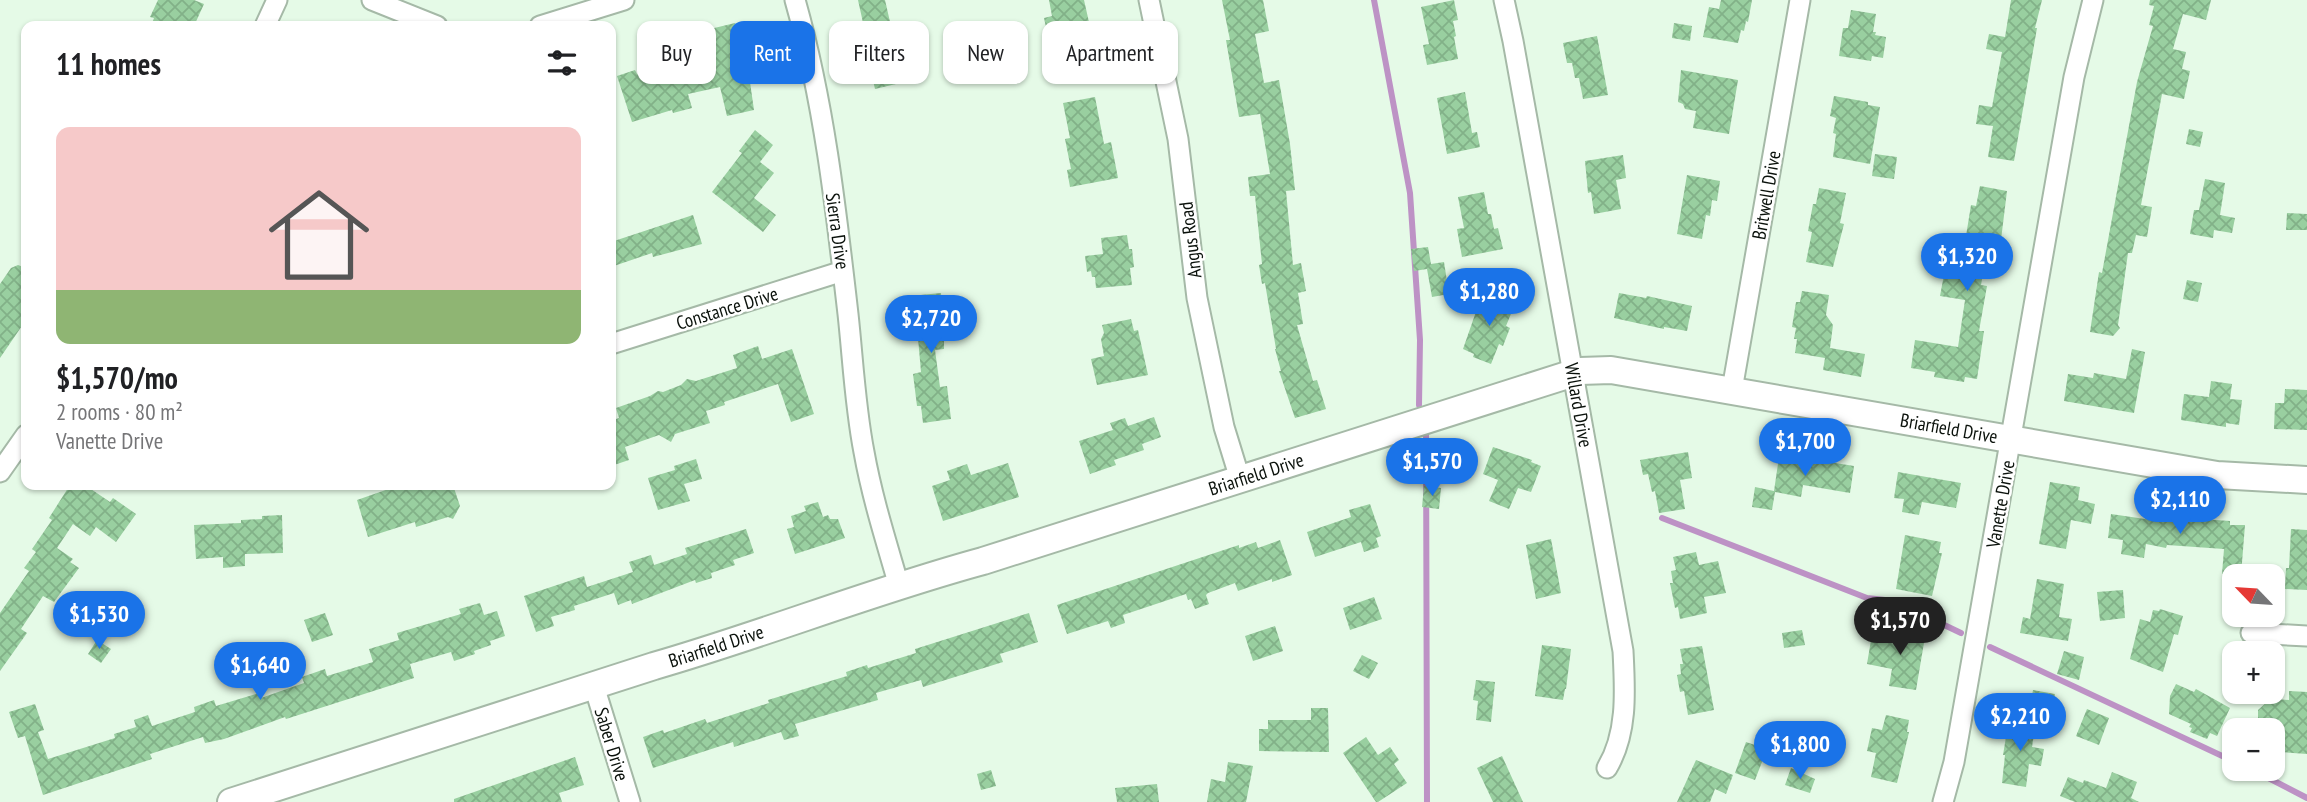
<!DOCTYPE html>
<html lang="en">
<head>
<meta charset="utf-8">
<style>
	body { margin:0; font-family:"PT Sans Narrow",sans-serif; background:#f6f6f6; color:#202124; height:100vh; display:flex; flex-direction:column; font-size:26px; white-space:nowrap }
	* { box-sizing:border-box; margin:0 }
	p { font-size:23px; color:#757577 }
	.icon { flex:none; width:38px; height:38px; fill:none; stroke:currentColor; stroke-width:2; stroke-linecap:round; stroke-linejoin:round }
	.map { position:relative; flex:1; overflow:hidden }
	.details { position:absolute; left:21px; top:21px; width:595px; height:469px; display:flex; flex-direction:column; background:#fff; border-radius:14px; box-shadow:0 2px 5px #0004 }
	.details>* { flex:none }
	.top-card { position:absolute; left:637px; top:21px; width:665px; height:63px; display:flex; gap:14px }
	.needle { width:46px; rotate:295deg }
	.tools { position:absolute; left:2222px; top:564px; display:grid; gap:14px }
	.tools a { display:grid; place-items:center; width:63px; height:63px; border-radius:14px; background:#fff; box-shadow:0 2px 5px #0004; font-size:35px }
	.price { position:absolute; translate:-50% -60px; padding:0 16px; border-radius:24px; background:#1a73e8; color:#fff; font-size:23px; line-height:46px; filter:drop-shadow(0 2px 4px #0008) }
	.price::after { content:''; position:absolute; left:50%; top:42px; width:21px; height:16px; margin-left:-10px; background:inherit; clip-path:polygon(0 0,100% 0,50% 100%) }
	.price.on { background:#222; color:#fff }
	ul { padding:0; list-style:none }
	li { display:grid; align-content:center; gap:14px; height:371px; padding:0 35px }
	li+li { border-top:2px solid #e0e0e0 }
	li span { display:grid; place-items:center; height:217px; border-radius:14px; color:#555 }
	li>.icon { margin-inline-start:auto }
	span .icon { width:126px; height:126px; fill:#fffc; stroke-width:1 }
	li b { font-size:30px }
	h2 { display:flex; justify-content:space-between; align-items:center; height:84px; padding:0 35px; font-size:30px }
	.tag { padding:0 24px; border-radius:14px; background:#fff; box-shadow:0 2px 5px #0004; font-size:24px; line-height:63px }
	.tag.on { background:#1a73e8; color:#fff }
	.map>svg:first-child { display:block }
</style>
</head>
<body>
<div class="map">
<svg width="2307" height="802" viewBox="0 0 2307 802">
	<defs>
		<pattern id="building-cross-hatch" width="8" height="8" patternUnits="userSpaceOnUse" patternTransform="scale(1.75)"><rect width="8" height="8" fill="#99cfa0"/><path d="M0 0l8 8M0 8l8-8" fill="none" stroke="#82b188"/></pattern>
	</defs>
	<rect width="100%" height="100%" fill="#e5fae7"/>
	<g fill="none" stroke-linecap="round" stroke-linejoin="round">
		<path stroke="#bd92c5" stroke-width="6" d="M1374 0 1410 193 1420 340 1419 405
			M1426 427 1427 802
			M1662 518 1867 598 1894 601 1961 633
			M1990 647 2235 762
			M2249 768 2307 798"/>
	</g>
	<path fill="url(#building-cross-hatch)" d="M158 0H194L204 4 194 26H151L154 18 150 17Z
		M858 0H885L896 48 905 46 907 56 926 51 917 65 921 78 875 89 866 51 869 50Z
		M1049 0H1084L1093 40 1060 48 1056 30 1047 32 1044 18 1052 16Z
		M1222 0H1263L1269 31 1255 34 1264 83 1279 80 1290 144 1295 190 1286 191 1293 265 1301 263 1306 291 1298 293 1303 324 1297 325 1313 381 1317 380 1326 409 1295 418 1279 371H1281L1275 349H1276L1265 283 1262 284 1259 265 1262 264 1255 196H1250L1248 177 1270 174 1260 114 1239 117 1226 40H1230Z
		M1454 0 1458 20 1453 21 1456 36 1454 37 1458 59 1427 65 1423 45 1429 44 1421 7Z
		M1721 0H1752L1748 22 1746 21 1744 31 1741 30 1738 43 1703 37 1709 7 1719 9Z
		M2011 0H2042L2035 28H2037L2014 161 1988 157 1993 126 1976 124 1979 105 1992 107 2002 52 1986 49 1989 34 2005 37Z
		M2150 0H2211L2206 20 2183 14 2173 49 2186 52 2182 69 2190 71 2184 99 2162 94 2141 205 2152 207 2147 237 2136 235 2132 253H2128L2118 325 2120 328 2113 336 2090 332 2099 272 2102 273 2137 82 2153 26 2149 25 2154 6 2149 5Z
		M1851 10 1876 14 1873 32H1876L1875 35 1886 37 1883 58 1872 56 1871 61 1839 56 1843 28H1848Z
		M735 23 740 43H743L752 82H750L754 110 727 116 720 87 688 94 692 108 673 113 672 110 632 122 617 76 635 70 637 74 653 69 654 74 679 67 681 74 714 66 706 30Z
		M1674 23 1692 26 1690 41 1672 38Z
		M1597 36 1608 95 1583 99 1579 78H1575L1572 63H1567L1563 43Z
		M1681 70 1738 80 1729 134 1693 128 1696 111 1685 109 1683 104 1678 102Z
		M1465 92 1472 133 1477 132 1480 147 1447 154 1437 98Z
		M1834 96 1868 102V105L1880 107 1870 164 1833 157 1836 134 1833 133 1836 118 1830 116Z
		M1095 97 1104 144 1111 142 1118 178 1070 187 1067 170 1071 169 1065 139 1070 138 1063 103Z
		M2189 129 2203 132 2200 147 2186 144Z
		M755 130 773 145 760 162 774 173 754 198 776 215 763 232 712 192 742 153 739 151Z
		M1875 154 1897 157 1894 179 1872 176Z
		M1623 155 1626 178 1616 180 1621 209 1594 214 1591 192 1588 193 1585 161Z
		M1687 175 1720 181 1717 201 1712 200 1710 216 1706 215 1702 239 1677 234Z
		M2205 179 2225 183 2220 215 2235 218 2232 233 2214 230 2213 238 2190 234 2194 210H2199Z
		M1980 186 2007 191 2000 248 1988 246 1981 285 1987 286 1979 331H1984L1977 379 1965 377 1964 382 1934 377 1935 372 1911 368 1915 340 1958 347 1965 300 1940 296 1946 264 1961 267 1971 205 1976 206Z
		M1819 188 1846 193 1840 223 1844 224 1833 267 1806 262 1812 232 1808 231 1813 204H1816Z
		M1484 192 1488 214H1491L1494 229 1498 228 1503 249 1462 257 1457 229 1464 228 1458 197Z
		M2287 213 2307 214V230H2286Z
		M693 215 702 244 653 257 652 253 611 267V242Z
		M1127 235 1129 249H1132L1134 267 1130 268 1132 285 1096 288 1095 277H1092L1091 271 1087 272 1085 256 1103 254 1101 238Z
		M1428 247 1431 264 1444 262 1449 294 1432 297 1427 269 1414 271 1411 249Z
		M18 265 26 268V320L0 358V284L11 268Z
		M2187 280 2202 283 2198 302 2183 299Z
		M1802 291 1829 295 1826 315 1833 325 1830 348 1865 354 1861 377 1823 370 1825 358 1795 353 1797 339H1794L1796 328 1792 327 1796 302H1800Z
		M941 293 942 312H951L953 338 944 339V349L935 350 940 387 947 386 951 419 923 423 921 406H917L913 374 921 372 918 338H913L910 296Z
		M1619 293 1646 298 1647 296 1692 306 1687 331 1664 327V329L1614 318Z
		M1488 294 1515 304 1506 326 1510 328 1503 346 1499 344 1491 364 1473 357 1474 354 1463 349 1479 303 1483 304Z
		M1131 319 1134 331 1138 330 1148 375 1097 385 1091 359 1104 356 1101 339 1104 333 1102 325Z
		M758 346 762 359 792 349 814 414 791 422 778 384 724 402 725 405 706 411 710 423 675 434 671 442 659 435 625 447 629 460 611 466V413H614L616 419 619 418 616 408 650 396 658 391 663 392 681 385 687 379 696 381 737 368 733 355Z
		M2132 349 2145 352 2134 413 2064 401 2068 374 2093 378 2094 373 2126 379Z
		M2211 381 2232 384 2230 399 2242 400 2239 425 2226 423V427L2181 420 2184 394 2209 397Z
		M2285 389 2307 390V430L2274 429 2275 403H2284Z
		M1154 417 1161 437 1142 444 1144 450 1114 460 1116 465 1090 474 1079 441 1113 430 1110 423 1125 418 1128 426Z
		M1493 447 1532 460 1531 462 1541 466 1531 492 1518 488 1509 509 1489 501 1498 480 1483 474Z
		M1688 452 1692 478 1680 480 1685 509 1659 513 1655 491 1652 492 1648 474 1643 475 1640 460Z
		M1805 454 1830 458 1829 462 1854 466 1850 493 1803 485 1801 497 1775 492 1772 510 1752 507 1755 487 1774 491 1779 457 1792 459 1793 455 1805 457Z
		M696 459 702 479 684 484 690 501 658 510 648 478 675 470 674 466Z
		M1008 463 1019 497 943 521 932 486 950 480 947 471 967 464 971 475Z
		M1898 472 1961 483 1956 508 1922 502 1919 515 1902 512 1904 499 1894 498Z
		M2050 482 2080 487 2078 500 2095 504 2091 524 2071 520 2066 549 2039 544Z
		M70 485H85L110 502 113 498 136 514 116 542 96 527 90 536 73 524 57 548 73 559 70 562 79 568 54 602 43 596 21 629 27 633 0 671V613L29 571 24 568 36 552 32 549 52 520 49 518Z
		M400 485H453L460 506 453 519 448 517 416 527 415 522 368 537 357 500Z
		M1424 486 1441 488 1439 509 1422 507Z
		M818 502 823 517 828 515 830 519H838L845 538 795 554 787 529 794 527 791 516 806 511 804 506Z
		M1370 504 1381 536 1376 538 1379 547 1364 552 1361 542 1315 557 1307 532 1351 517 1349 510Z
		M2147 510 2172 514V517L2230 521V525H2245L2241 575 2222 574 2224 549 2167 545 2166 548 2146 544 2144 558 2121 554 2123 540 2108 538 2111 514 2145 519Z
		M282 515 283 553 245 554V566L223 568V557L196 559 194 525 241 523V520L262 519V516Z
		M746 529 754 553 733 560 735 565 711 573 712 578 696 583 695 580 632 604 631 600 618 605 614 593 574 606 575 610 551 617 554 626 536 632 524 596 584 576 587 587 633 572 629 562 651 555 654 565 687 554 685 548Z
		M2291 529 2307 530V590L2285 589 2286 568H2289Z
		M1905 535 1941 542 1939 553H1942L1932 596 1896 589Z
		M1551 539 1561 593 1536 599 1526 545Z
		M1280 540 1292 575 1272 582V579L1238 591 1235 583 1208 593 1206 595 1209 604 1195 609 1191 599 1188 600 1186 594 1123 615 1125 623 1111 628 1108 621 1067 634 1057 605 1239 545V548L1256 542 1258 548Z
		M1696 552 1699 565 1718 561 1726 593 1704 597 1707 613 1680 619 1678 607 1675 608 1670 583H1673L1671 571 1676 570 1673 557Z
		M2037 579 2064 584 2059 617 2072 619 2068 641 2020 633 2023 617 2030 619Z
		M2123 590 2125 618 2100 621 2097 592Z
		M1374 597 1382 619 1350 630 1343 608Z
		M480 603 484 615 497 611 505 636 490 641 491 645 474 651 475 654 454 661 451 652 410 664 414 678 286 719 285 717 224 739 205 743 203 737 150 754 152 759 43 795 25 736 18 738 9 712 35 704 44 730 38 732 48 759 115 738 114 734 136 727 134 720 148 715 152 726 195 712 194 707 214 700 216 706 259 693 261 698 304 683 302 677 325 669 327 676 373 662 369 649 399 640 397 633 461 614 459 609Z
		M2160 609 2183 616 2178 635 2174 634 2163 672 2130 659 2140 619 2150 622 2153 610 2159 611Z
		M325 613 333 635 312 642 304 620Z
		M1029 613 1038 642 1000 654 1003 662 923 687 921 680 876 693 878 700 795 724 799 736 784 740 781 732 734 747 733 742 653 768 643 737 663 730 664 733 705 719 707 723 769 703 768 700 847 676 846 672 867 665 868 668 916 653 915 649Z
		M1275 626 1283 651 1253 661 1245 636Z
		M1900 626 1926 631 1916 690 1889 686 1892 669 1867 664 1871 640 1897 644Z
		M1802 630 1805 645 1784 648 1782 633Z
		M97 640 111 649 101 663 88 654Z
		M1542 645 1571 649 1566 689H1565L1563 700 1535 696Z
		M1702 646 1714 710 1688 715 1684 691 1680 692 1677 675 1681 674 1680 664H1683L1680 649Z
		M2064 651 2084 657 2079 680 2057 674Z
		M1362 655 1378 663 1369 679 1353 671Z
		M1476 680 1495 682 1491 722 1476 720 1478 701 1473 700Z
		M2176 684 2194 692 2196 689 2230 708 2217 736 2210 733 2207 739 2190 732 2192 728 2189 727 2191 724 2169 714 2170 696Z
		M2033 690 2055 694 2051 716 2029 712Z
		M2289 691 2307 692V754L2280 752V749H2273V730H2261L2262 724H2258V710L2267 702 2272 703 2276 699 2289 700Z
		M1311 708H1328L1329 752 1259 751V729H1268V720H1311Z
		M2087 709 2109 718 2099 745 2076 736Z
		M1886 715 1909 720 1907 732H1909L1897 783 1871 777 1876 753 1867 751 1872 728 1882 730Z
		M2012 718 2036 722 2032 747 2044 749 2041 766 2029 764 2026 787 2002 783 2005 755H2003L2007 731 2009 732Z
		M1366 737 1378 755 1390 747 1399 760 1394 764 1407 783 1378 802H1376L1343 753Z
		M1746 742 1767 749 1755 780 1735 773Z
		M1502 756 1523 802H1493L1477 768Z
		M575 757 584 785 559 793 562 802H454V799Z
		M1696 760 1733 775 1726 794 1715 789 1710 802H1677Z
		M1228 762 1253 766 1246 802H1207L1211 779 1225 782Z
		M1791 768 1815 779 1810 793 1785 785Z
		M991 770 996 786 981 790 977 774Z
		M2112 772 2137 782 2131 798 2139 802H2075L2060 796 2068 777 2083 783 2084 780 2106 788Z
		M1157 784 1159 802H1117L1115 788Z"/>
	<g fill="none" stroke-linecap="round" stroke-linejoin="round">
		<defs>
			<path id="street" d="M372 0 437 26
				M795 0C824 102 836 209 848 314 853 360 855 406 864 452 872 497 886 541 899 586
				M1149 0 1178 139 1197 298 1224 427 1240 479
				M1504 0 1513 41 1623 651C1625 690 1628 733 1607 768
				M265 26 277 0
				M540 26 624 0
				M611 344 843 271
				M1732 390 1800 0
				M0 472 26 435
				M2251 633 2307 636
				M594 686 630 802
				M1943 802 1954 762 2074 77 2093 0"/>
			<path id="secondary" d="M231 802 654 666C765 634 872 591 983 561L1580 371 1611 370 2217 475 2307 480"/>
		</defs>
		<use href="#street" stroke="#a5b9a7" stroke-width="23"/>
		<use href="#secondary" stroke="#a5b9a7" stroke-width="30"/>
		<use href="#street" stroke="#fff" stroke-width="19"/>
		<use href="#secondary" stroke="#fff" stroke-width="26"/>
	</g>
	<g text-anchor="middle" stroke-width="5" stroke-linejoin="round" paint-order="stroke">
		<g font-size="19" fill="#0a110b" stroke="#fff">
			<text transform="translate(1766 195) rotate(-80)" y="7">Britwell Drive</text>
			<text transform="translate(838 231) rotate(82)" y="7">Sierra Drive</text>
			<text transform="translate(1190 240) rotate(-97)" y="7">Angus Road</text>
			<text transform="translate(727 308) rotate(-17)" y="7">Constance Drive</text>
			<text transform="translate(1579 405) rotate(80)" y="7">Willard Drive</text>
			<text transform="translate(1949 428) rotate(10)" y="7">Briarfield Drive</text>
			<text transform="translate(1256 474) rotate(-18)" y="7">Briarfield Drive</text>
			<text transform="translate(2000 504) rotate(-80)" y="7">Vanette Drive</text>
			<text transform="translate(716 646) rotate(-18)" y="7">Briarfield Drive</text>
			<text transform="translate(612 744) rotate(73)" y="7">Saber Drive</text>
		</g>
	</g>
</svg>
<div class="tools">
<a><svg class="needle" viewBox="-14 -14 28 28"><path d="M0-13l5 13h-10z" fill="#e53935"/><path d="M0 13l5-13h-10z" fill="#757577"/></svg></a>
<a>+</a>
<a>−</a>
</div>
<b class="price" style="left:1967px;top:293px">$1,320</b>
<b class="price" style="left:1489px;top:328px">$1,280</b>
<b class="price" style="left:931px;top:355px">$2,720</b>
<b class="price" style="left:1805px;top:478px">$1,700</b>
<b class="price" style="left:1432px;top:498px">$1,570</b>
<b class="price" style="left:2180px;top:536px">$2,110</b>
<b class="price" style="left:99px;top:651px">$1,530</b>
<b class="price on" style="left:1900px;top:657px">$1,570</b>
<b class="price" style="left:260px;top:702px">$1,640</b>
<b class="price" style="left:2020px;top:753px">$2,210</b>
<b class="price" style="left:1800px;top:781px">$1,800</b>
<div class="top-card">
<a class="tag">Buy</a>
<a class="tag on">Rent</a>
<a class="tag">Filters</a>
<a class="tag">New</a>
<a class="tag">Apartment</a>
</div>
<section class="details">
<h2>11 homes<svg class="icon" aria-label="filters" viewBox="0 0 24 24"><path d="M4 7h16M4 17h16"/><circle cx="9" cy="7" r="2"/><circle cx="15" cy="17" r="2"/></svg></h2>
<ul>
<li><span style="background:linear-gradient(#f6c9c9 75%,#8fb573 0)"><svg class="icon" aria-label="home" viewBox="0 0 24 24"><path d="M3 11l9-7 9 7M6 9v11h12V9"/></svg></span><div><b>$1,570/mo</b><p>2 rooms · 80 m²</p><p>Vanette Drive</p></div></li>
</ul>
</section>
</div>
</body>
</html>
